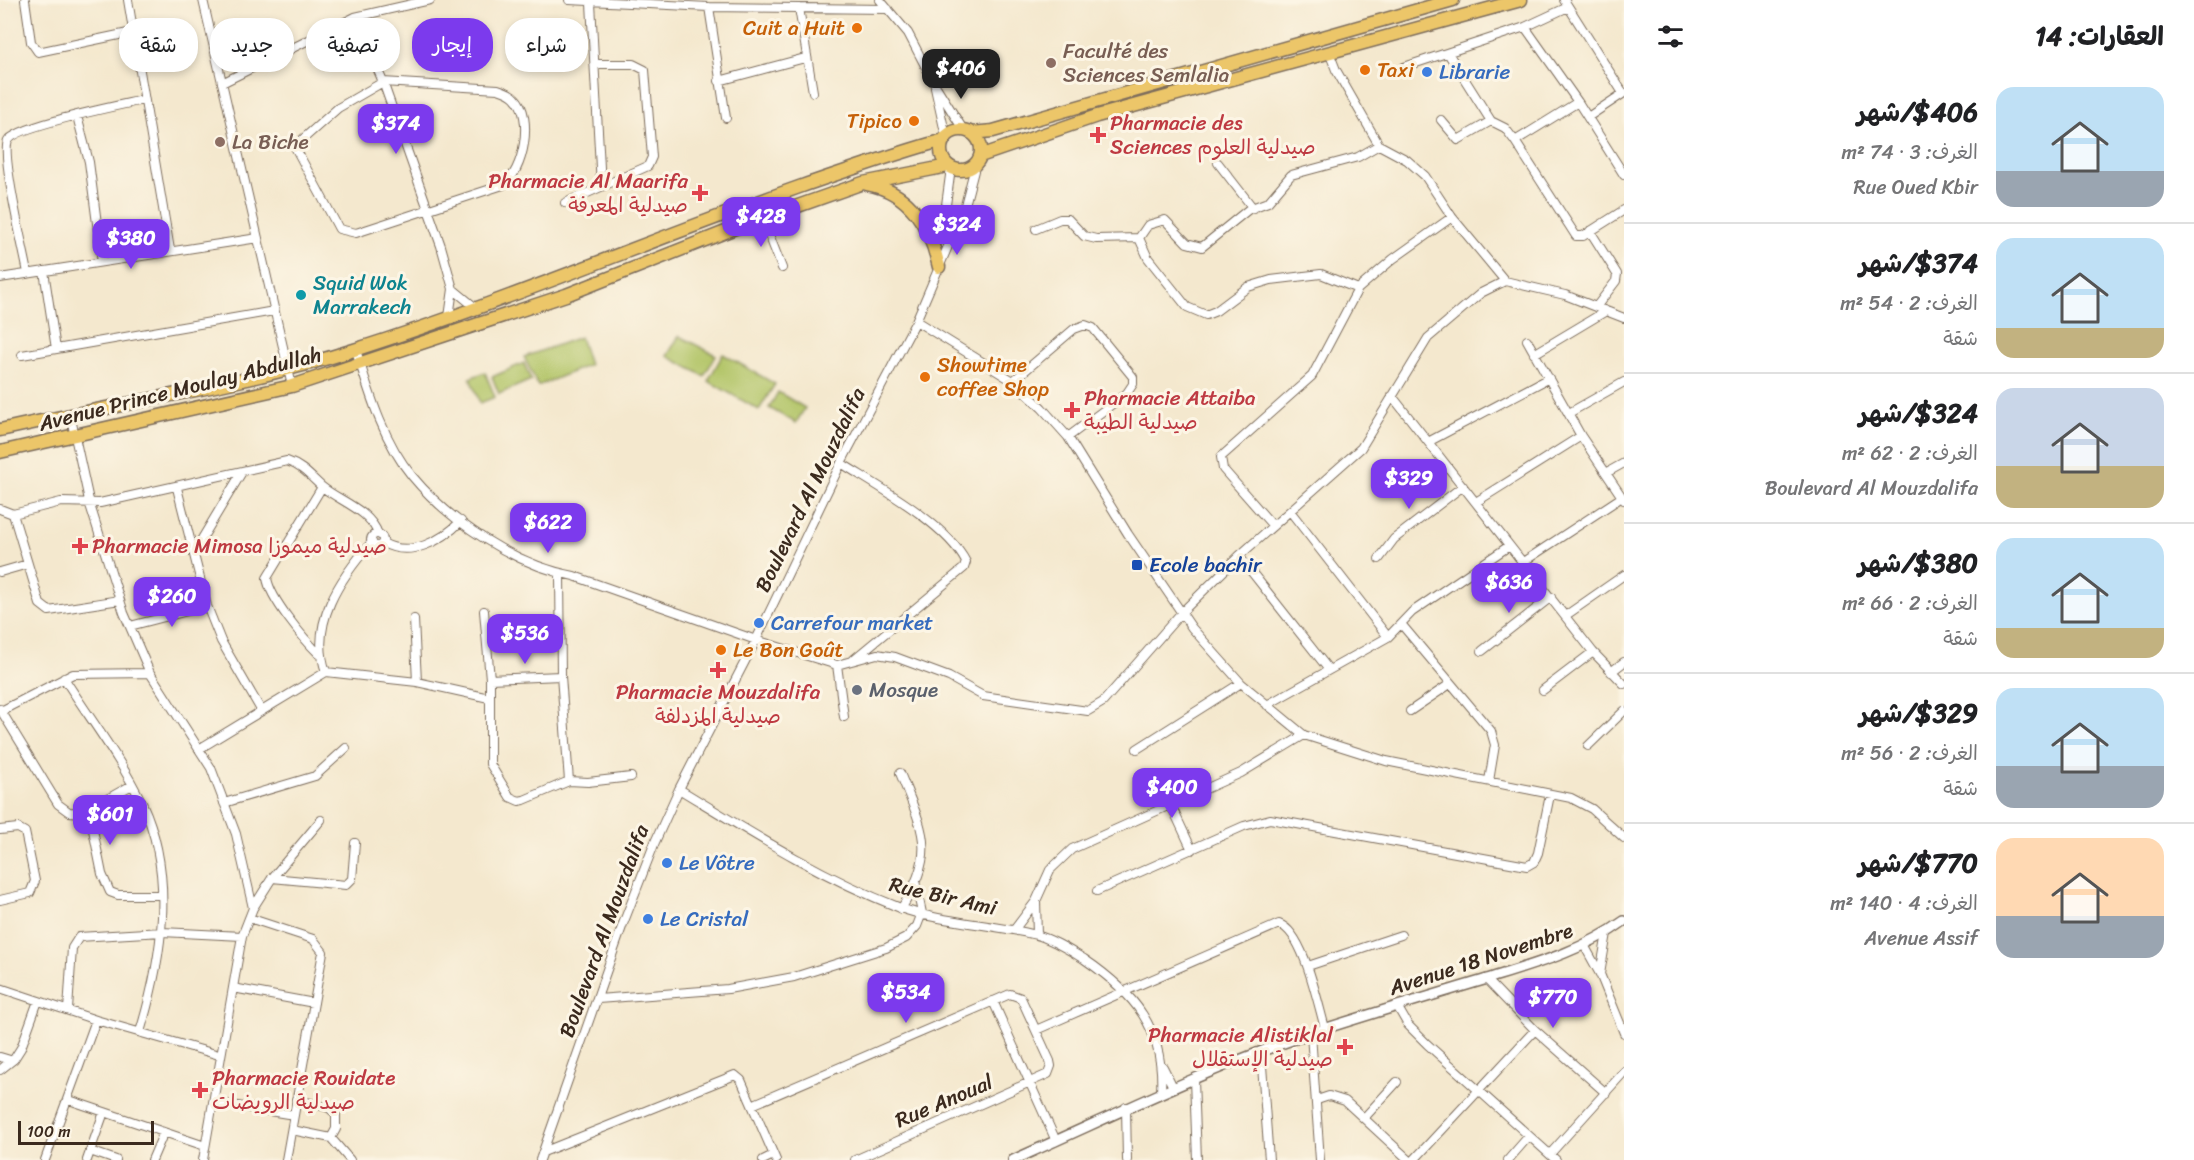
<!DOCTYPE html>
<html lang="ar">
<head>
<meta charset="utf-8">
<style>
	body { margin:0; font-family:Sriracha,"Playpen Sans Arabic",sans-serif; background:#f6f6f6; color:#202124; direction:rtl; height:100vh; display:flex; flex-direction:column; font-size:22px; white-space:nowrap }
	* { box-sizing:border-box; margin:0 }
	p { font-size:20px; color:#757577 }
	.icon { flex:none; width:33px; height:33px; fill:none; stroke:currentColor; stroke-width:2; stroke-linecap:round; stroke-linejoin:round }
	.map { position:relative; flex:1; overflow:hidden; direction:ltr }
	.details { display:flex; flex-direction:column; background:#fff; width:570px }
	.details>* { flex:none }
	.banner { position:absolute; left:18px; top:18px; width:570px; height:54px; direction:rtl; display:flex; gap:12px }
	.scale { position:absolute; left:18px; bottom:15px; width:136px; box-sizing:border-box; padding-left:6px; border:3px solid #3b2a1e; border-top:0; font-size:16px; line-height:21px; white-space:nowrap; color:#3b2a1e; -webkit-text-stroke:4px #fcf5e5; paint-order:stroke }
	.price { position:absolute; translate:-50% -51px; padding:0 14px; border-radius:12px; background:#7c3aed; color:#fff; font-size:20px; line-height:39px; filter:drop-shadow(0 2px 3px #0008) }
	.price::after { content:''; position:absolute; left:50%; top:36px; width:18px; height:14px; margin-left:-9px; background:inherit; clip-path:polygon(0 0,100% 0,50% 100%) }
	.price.active { background:#222; color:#fff }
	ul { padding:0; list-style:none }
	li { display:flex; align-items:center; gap:18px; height:150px; padding:0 30px }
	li+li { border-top:2px solid #e0e0e0 }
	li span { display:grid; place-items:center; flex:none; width:168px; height:120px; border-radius:18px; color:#555 }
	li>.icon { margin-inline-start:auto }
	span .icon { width:72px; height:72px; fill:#fffc; stroke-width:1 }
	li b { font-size:26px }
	h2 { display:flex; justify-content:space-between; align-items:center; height:72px; padding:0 30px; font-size:26px }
	.pill { padding:0 21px; border-radius:24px; background:#fff; box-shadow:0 3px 9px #0003; font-size:21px; line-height:54px }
	.pill.active { background:#7c3aed; color:#fff }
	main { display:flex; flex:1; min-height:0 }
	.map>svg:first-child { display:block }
</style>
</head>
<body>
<main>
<section class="details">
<h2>العقارات: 14<svg class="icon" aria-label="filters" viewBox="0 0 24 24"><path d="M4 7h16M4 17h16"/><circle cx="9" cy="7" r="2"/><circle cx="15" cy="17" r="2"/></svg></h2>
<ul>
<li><span style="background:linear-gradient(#bfe0f5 70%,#9aa5b1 0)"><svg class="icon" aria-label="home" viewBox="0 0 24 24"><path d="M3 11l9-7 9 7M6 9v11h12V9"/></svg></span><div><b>$406/شهر</b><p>الغرف: 3 · 74 m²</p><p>Rue Oued Kbir</p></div></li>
<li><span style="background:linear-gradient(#bfe0f5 75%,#c2b280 0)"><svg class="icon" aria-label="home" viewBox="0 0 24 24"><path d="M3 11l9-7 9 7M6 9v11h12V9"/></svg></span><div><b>$374/شهر</b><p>الغرف: 2 · 54 m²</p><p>شقة</p></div></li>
<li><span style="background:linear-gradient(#c9d6e8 65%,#c2b280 0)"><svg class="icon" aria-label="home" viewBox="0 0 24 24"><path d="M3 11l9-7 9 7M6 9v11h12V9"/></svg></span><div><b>$324/شهر</b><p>الغرف: 2 · 62 m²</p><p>Boulevard Al Mouzdalifa</p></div></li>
<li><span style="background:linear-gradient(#bfe0f5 75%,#c2b280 0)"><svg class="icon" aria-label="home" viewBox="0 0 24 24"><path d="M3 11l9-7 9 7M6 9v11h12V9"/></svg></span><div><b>$380/شهر</b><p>الغرف: 2 · 66 m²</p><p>شقة</p></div></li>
<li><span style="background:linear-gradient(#bfe0f5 65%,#9aa5b1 0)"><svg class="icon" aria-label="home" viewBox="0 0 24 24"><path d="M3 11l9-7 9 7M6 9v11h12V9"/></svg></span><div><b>$329/شهر</b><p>الغرف: 2 · 56 m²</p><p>شقة</p></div></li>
<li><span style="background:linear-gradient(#ffd9b3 65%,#9aa5b1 0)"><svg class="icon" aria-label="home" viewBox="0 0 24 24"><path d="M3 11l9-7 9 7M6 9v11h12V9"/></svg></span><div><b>$770/شهر</b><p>الغرف: 4 · 140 m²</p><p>Avenue Assif</p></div></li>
</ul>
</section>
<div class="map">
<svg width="1624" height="1160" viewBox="0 0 1624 1160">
	<rect width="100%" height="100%" fill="#fcf5e5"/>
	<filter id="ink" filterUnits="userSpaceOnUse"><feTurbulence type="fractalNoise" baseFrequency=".0167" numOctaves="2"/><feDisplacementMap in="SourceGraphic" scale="12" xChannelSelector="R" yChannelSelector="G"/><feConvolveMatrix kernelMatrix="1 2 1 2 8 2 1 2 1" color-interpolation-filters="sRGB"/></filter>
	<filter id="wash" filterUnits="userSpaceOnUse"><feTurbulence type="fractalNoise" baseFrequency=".008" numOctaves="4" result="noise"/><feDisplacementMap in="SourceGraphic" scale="24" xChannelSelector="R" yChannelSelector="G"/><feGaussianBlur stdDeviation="1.35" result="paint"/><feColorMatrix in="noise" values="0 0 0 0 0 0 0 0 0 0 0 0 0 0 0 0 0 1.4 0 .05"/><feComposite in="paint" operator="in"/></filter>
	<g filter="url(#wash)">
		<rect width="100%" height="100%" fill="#f4e8ce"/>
		<path fill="#b2c568" stroke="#767843" stroke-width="1.5" d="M679 336 716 355 704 376 667 356Z
			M580 337 589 365 538 386 524 357Z
			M723 354 775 384 759 410 708 381Z
			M524 363 531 380 499 394 492 377Z
			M485 372 495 397 480 403 470 378Z
			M778 392 805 408 796 423 769 408Z"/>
	</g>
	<g filter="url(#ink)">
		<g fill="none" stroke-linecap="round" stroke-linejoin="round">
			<defs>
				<path id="minor" d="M25 0 31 42 38 52 133 32
					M128 0 170 250
					M203 0 292 386
					M569 0 709 7 888 9
					M880 0 908 33 934 83 964 131
					M1564 0 1623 93
					M591 3 601 186
					M709 7 726 118
					M799 8 813 92
					M355 17 383 82 441 246 453 289 449 317
					M1525 27 1578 102 1624 175
					M1329 52 1336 70 1379 145 1407 160 1425 176 1452 217 1505 281
					M1448 53 1491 121 1505 128 1515 141 1576 236H1583L1624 210
					M1404 67 1525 27 1568 7
					M719 81 805 58
					M383 82 498 89C504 91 511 93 515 98 534 116 524 172 503 185L356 233 339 229 296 149 303 139 338 108Z
					M222 83 355 17 430 0
					M935 88 946 137
					M77 116 89 162 102 262
					M1588 117 1624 93
					M1441 120 1458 140 1491 121
					M1515 141 1578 102
					M1218 163 1253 208
					M565 203 648 166 652 157 645 70 633 64H596
					M763 219 782 268
					M1036 229 1060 219H1068L1084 236 1096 239 1139 238
					M1590 231 1617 274 1616 281 1596 307
					M951 235 946 205 951 168
					M44 271 56 349
					M28 273C24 251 1 156 8 141 15 126 122 105 143 100
					M0 278 258 238
					M453 289 476 308
					M1358 289 1321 274 1271 280 1248 287 1216 311 1206 315 1187 307 1148 258 1139 238 1148 225 1165 220 1187 243 1202 247 1249 209 1268 202 1291 175 1358 157 1379 145
					M916 321 1013 381 1042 408 1068 437 1128 534 1192 628 1241 683 1304 735 1386 761 1571 798 1592 809 1624 838
					M1527 340 1581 436 1624 500
					M356 350C369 392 383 441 412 476 450 522 515 565 574 576L756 640 837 665 877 654 895 657 949 677 983 696 1088 711 1103 702 1182 612 1239 556 1361 448 1428 338 1481 293 1505 281 1565 295 1624 318
					M1534 354 1606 311
					M22 355 274 311
					M1013 381 1074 329 1085 325 1093 328 1133 377V384L1127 393 1068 437
					M1392 396 1593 652 1624 684
					M1569 413 1624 382
					M70 414 90 505 124 613 150 673 211 768 236 834 253 908 242 936 203 1160
					M1428 442 1549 378
					M841 463C877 486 946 523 966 562L964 568 854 659
					M1606 473 1624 463
					M177 488 207 606 221 641 261 710
					M1476 502 1581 436
					M0 509 13 514 61 502 100 503 287 461C302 466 310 476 321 486 339 501 370 510 378 534
					M1290 511 1388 637
					M13 514 28 564
					M1273 526 1223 469 1221 457 1312 376 1358 289 1393 259 1452 217
					M371 540a6 6 0 1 1 12 0a6 6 0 1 1-12 0Z
					M383 543C410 558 442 541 461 521
					M194 552 242 472
					M1239 556 1329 670
					M1379 559 1394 539 1463 486
					M1523 562 1622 497
					M0 572 28 564 40 604 49 611 120 600
					M560 573 561 676 569 781
					M484 611 490 679V764L510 797 519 801 524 800 569 781 588 782 631 777
					M1565 616 1624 575
					M414 619 417 682
					M1402 625 1491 731 1495 745 1489 781
					M130 626 207 606
					M1482 651 1551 597
					M319 654C304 639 270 599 267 578L322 487
					M837 665 844 717
					M326 672C309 624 340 578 372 542
					M1611 672 1624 662
					M64 678C90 719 121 759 142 803 176 876 162 959 140 1032
					M490 679 561 676
					M1543 690 1593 652
					M1267 705 1388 637 1412 612 1509 546
					M0 709 58 804 69 812 82 813 132 785
					M1 711 73 674 150 673
					M1410 711 1450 684
					M1588 746 1624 711
					M199 749 326 672 417 682 489 698
					M1137 749 1241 683
					M900 773C923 831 938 851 901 909
					M679 789C750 832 819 876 898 907 936 922 994 924 1036 935 1052 939 1069 950 1084 959 1134 993 1165 1029 1161 1092
					M224 803 315 776 346 748
					M1171 805 1192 850
					M89 810 102 874 110 892 118 895H162
					M0 830 18 828 25 832 35 881 30 893 0 900
					M272 878 346 885 352 879 355 843
					M1097 891 1244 826 1270 819 1527 866 1534 862 1538 853 1550 795
					M1036 901 1037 935
					M253 908 272 878 321 820
					M249 918 313 939 323 952 286 1160
					M1014 930 1036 901 1050 870 1072 849 1241 773 1304 735
					M1584 945 1600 974 1624 1033
					M1308 966 1401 935
					M1600 974 1607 933
					M1486 979 1535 1030 1606 1093
					M0 988 96 1020 219 1055
					M233 988 314 1003
					M598 999 728 989 794 977 886 948 906 938 917 926 922 913 916 885
					M993 1001 1056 1141
					M1397 1006 1408 1025 1427 1044 1556 1160
					M68 1010 72 948 79 937 162 932 242 936
					M1036 1030 1279 924C1304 932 1318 1005 1325 1028
					M1311 1034 1320 1160
					M1261 1052 1269 1160
					M0 1057 10 1060
					M1163 1067 1173 1087
					M0 1070 14 1059 21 1048 38 1001
					M1194 1079 1197 1160
					M296 1099 329 1108 336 1114V1129L331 1138
					M69 1100 205 1146
					M1317 1100 1329 1096 1345 1101 1409 1160
					M213 1102 294 1115
					M752 1105 1010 994 1021 998 1050 1061 1051 1066 1048 1074 855 1160
					M1126 1107 1127 1160
					M1364 1118 1397 1082
					M292 1130 331 1138 350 1160
					M90 1151 116 1160
					M543 1152 735 1075 741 1080 776 1160
					M1550 1154 1624 1072
					M45 1160 96 1020
					M87 1160 104 1112
					M152 1160 164 1132
					M540 1160 623 924 655 842 679 789 756 640 841 463 916 321 964 209 976 163
					M763 1160 773 1155
					M1414 1160 1535 1030
					M1508 1160 1529 1136"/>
				<path id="tertiary" d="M1013 1160C1117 1114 1219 1063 1327 1028 1380 1011 1434 995 1487 979 1535 964 1583 951 1624 921"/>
				<path id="primary" d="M941 150a20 20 0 1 1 40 0a20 20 0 1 1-40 0Z
					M971 133 993 131 1453 0
					M980 156 1097 116 1521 0
					M867 184C911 192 930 227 939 267
					M0 430C118 403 239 387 354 350 506 302 652 239 802 186 849 170 896 153 944 140
					M0 452 292 386 566 295 733 229 863 183 948 166"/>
			</defs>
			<use href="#minor" stroke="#7c6c5c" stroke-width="10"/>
			<use href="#tertiary" stroke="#7c6c5c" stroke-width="12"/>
			<use href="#primary" stroke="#7c6c5c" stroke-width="15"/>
			<use href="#minor" stroke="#fff" stroke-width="8"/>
			<use href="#tertiary" stroke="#fff" stroke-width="9"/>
			<use href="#primary" stroke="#ecc669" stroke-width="12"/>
		</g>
	</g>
	<g fill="#e8710a" stroke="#fcf5e5" stroke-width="2">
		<circle cx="857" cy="28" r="6"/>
		<circle cx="1365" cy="70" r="6"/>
		<circle cx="914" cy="121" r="6"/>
		<circle cx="925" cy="377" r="6"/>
		<circle cx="721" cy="650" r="6"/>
	</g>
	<g fill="#8d6e63" stroke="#fcf5e5" stroke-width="2">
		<circle cx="1051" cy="63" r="6"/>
		<circle cx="220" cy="142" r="6"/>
	</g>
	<g fill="#3f7fe0" stroke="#fcf5e5" stroke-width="2">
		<circle cx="1427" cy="72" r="6"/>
		<circle cx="759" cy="623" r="6"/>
		<circle cx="667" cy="863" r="6"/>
		<circle cx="648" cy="919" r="6"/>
	</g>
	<g fill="#e0444e" stroke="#fcf5e5" stroke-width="2">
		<path d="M1095 126h6v6h6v6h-6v6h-6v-6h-6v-6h6z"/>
		<path d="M697 184h6v6h6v6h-6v6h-6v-6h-6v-6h6z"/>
		<path d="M1069 401h6v6h6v6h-6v6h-6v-6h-6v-6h6z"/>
		<path d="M77 537h6v6h6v6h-6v6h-6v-6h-6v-6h6z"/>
		<path d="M715 661h6v6h6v6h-6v6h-6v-6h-6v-6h6z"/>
		<path d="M1342 1038h6v6h6v6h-6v6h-6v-6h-6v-6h6z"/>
		<path d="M197 1081h6v6h6v6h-6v6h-6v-6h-6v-6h6z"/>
	</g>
	<circle fill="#0f9aa8" stroke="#fcf5e5" stroke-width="2" cx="301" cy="295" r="6"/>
	<rect fill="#1a4fb4" stroke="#fcf5e5" stroke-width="2" x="1131" y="559" width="12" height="12" rx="3"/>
	<circle fill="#6b7280" stroke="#fcf5e5" stroke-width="2" cx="857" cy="690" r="6"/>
	<g text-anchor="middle" stroke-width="6" stroke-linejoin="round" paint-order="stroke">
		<g font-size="21" fill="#c56008" stroke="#fcf5e5" text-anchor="start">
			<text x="845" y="35" text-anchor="end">Cuit a Huit</text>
			<text x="1377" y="77">Taxi</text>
			<text x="902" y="128" text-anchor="end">Tipico</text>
			<text x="937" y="372">Showtime<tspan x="937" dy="24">coffee Shop</tspan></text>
			<text x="733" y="657">Le Bon Goût</text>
		</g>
		<g font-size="21" fill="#785e54" stroke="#fcf5e5" text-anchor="start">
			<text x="1063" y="58">Faculté des<tspan x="1063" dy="24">Sciences Semlalia</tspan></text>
			<text x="232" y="149">La Biche</text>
		</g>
		<g font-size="21" fill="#366cbe" stroke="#fcf5e5" text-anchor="start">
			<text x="1439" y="79">Librarie</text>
			<text x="771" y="630">Carrefour market</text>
			<text x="679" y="870">Le Vôtre</text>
			<text x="660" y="926">Le Cristal</text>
		</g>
		<g font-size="21" fill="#be3a42" stroke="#fcf5e5" text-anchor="start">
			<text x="1110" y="130">Pharmacie des<tspan x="1110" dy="24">Sciences صيدلية العلوم</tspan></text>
			<text x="688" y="188" text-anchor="end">Pharmacie Al Maarifa<tspan x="688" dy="24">صيدلية المعرفة</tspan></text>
			<text x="1084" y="405">Pharmacie Attaiba<tspan x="1084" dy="24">صيدلية الطيبة</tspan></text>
			<text x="92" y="553">Pharmacie Mimosa صيدلية ميموزا</text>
			<text x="718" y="699" text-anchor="middle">Pharmacie Mouzdalifa<tspan x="718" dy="24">صيدلية المزدلفة</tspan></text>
			<text x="1333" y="1042" text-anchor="end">Pharmacie Alistiklal<tspan x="1333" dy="24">صيدلية الإستقلال</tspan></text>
			<text x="212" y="1085">Pharmacie Rouidate<tspan x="212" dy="24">صيدلية الرويضات</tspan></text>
		</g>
		<g font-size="21" fill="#0d838f" stroke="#fcf5e5" text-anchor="start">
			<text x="313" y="290">Squid Wok<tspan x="313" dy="24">Marrakech</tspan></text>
		</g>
		<g font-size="21" fill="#3b2a1e" stroke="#fcf5e5">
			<text transform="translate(180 389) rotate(-14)" y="7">Avenue Prince Moulay Abdullah</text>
			<text transform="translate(810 490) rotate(-64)" y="7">Boulevard Al Mouzdalifa</text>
			<text transform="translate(943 896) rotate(13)" y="7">Rue Bir Ami</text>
			<text transform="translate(604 931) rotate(-70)" y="7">Boulevard Al Mouzdalifa</text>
			<text transform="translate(1481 959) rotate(-18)" y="7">Avenue 18 Novembre</text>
			<text transform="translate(944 1101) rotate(-23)" y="7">Rue Anoual</text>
		</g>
		<g font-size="21" fill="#164399" stroke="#fcf5e5" text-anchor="start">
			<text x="1149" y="572">Ecole bachir</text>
		</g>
		<g font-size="21" fill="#5b616d" stroke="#fcf5e5" text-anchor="start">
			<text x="869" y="697">Mosque</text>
		</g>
	</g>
</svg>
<div class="scale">100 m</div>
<b class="price active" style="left:961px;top:100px">$406</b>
<b class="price" style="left:396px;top:155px">$374</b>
<b class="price" style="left:761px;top:248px">$428</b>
<b class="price" style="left:957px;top:256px">$324</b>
<b class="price" style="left:131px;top:270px">$380</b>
<b class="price" style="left:1409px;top:510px">$329</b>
<b class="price" style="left:548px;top:554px">$622</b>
<b class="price" style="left:1509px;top:614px">$636</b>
<b class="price" style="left:172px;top:628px">$260</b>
<b class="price" style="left:525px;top:665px">$536</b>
<b class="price" style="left:1172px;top:819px">$400</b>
<b class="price" style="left:110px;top:846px">$601</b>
<b class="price" style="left:906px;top:1024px">$534</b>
<b class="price" style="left:1553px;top:1029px">$770</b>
<div class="banner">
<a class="pill">شراء</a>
<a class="pill active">إيجار</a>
<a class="pill">تصفية</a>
<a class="pill">جديد</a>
<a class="pill">شقة</a>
</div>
</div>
</main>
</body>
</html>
